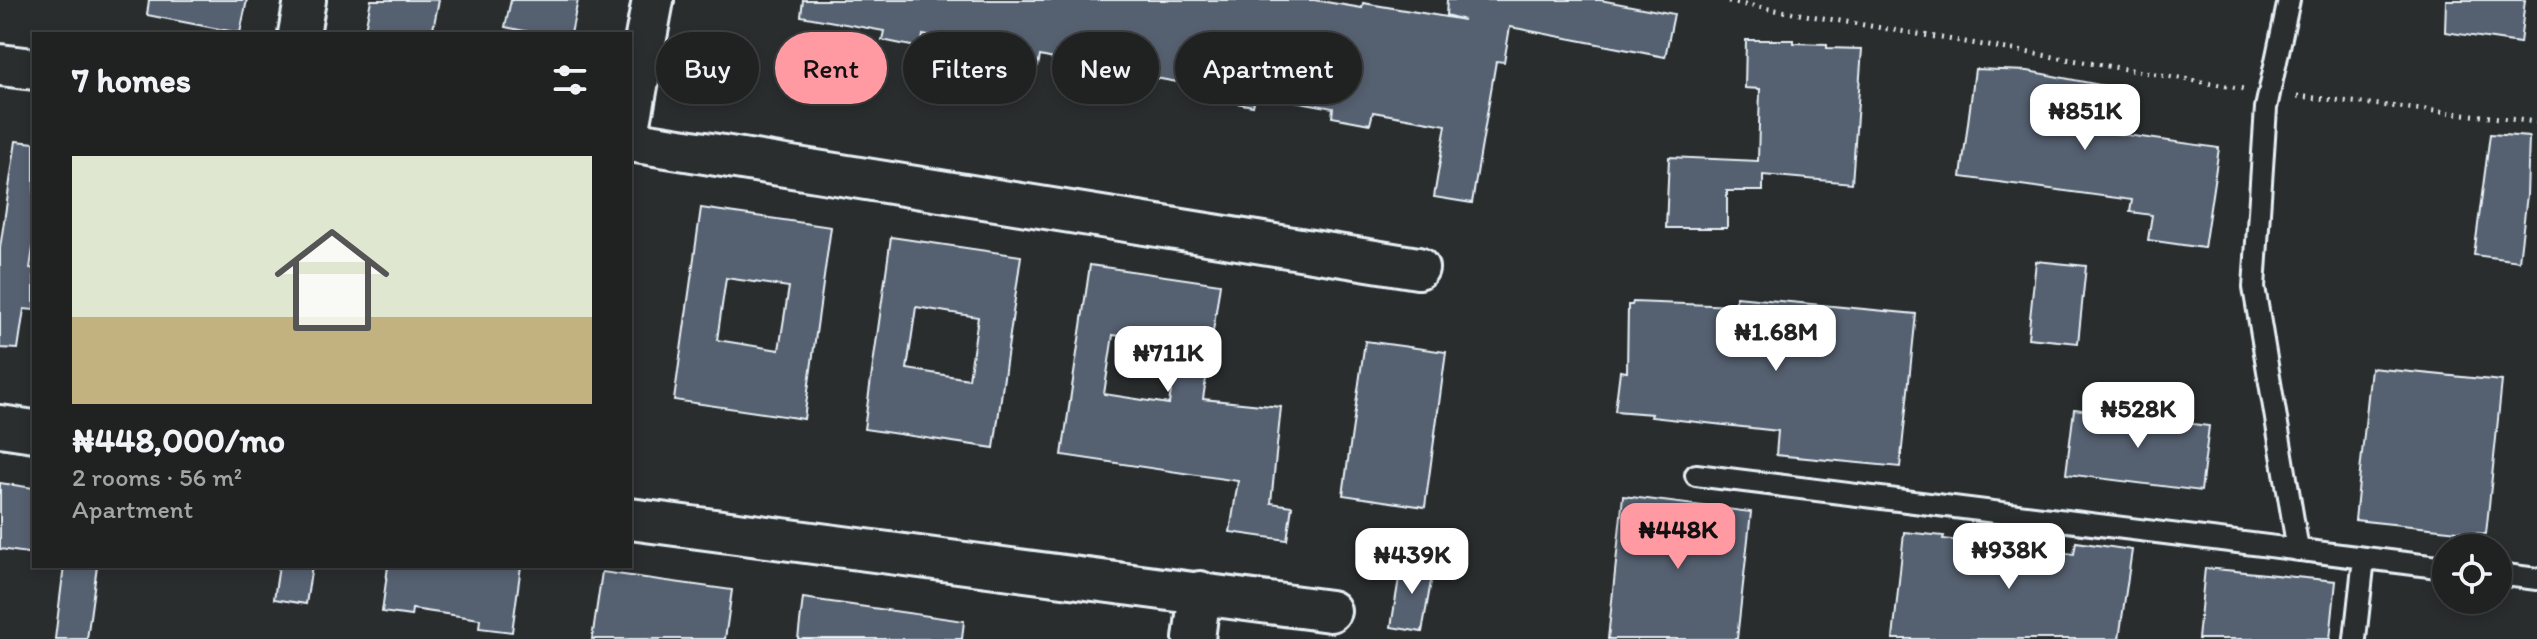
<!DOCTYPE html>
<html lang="en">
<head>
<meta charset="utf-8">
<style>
	body { margin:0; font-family:Itim,sans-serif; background:#2d2f2f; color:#f1f3f6; height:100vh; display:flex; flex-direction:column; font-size:30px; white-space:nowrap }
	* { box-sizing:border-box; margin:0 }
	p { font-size:26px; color:#a2a4a5 }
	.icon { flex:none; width:44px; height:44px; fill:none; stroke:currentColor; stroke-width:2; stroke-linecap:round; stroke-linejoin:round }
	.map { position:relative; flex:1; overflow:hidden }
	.panel { position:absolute; left:32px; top:32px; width:600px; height:536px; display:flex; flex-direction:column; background:#202222; border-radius:0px; box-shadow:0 4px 12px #0003,0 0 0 2px #3d3f40 }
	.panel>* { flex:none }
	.guide { position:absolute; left:656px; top:32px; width:760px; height:72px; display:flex; gap:16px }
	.controls { position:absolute; left:2432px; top:534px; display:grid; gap:16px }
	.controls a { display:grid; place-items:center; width:80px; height:80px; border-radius:50%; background:#202222; box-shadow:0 4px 12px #0003,0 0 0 2px #3d3f40; font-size:40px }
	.price { position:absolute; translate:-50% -68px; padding:0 18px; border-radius:16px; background:#fff; color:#222; font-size:26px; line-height:52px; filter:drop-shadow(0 2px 4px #0008) }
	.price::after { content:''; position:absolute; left:50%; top:48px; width:24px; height:18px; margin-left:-12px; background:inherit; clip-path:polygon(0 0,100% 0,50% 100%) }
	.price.selected { background:#ff9aa2; color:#111 }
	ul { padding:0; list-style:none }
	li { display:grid; align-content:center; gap:16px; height:424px; padding:0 40px }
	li+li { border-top:2px solid #3d3f40 }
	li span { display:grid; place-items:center; height:248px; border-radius:0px; color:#555 }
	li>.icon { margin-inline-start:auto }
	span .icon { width:144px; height:144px; fill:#fffc; stroke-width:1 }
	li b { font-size:34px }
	h2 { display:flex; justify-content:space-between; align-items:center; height:96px; padding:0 40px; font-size:34px }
	.pill { padding:0 28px; border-radius:36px; background:#202222; box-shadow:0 4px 12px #0003,0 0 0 2px #3d3f40; font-size:28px; line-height:72px }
	.pill.selected { background:#ff9aa2; color:#111 }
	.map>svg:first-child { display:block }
</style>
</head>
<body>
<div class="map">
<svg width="2537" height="639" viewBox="0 0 2537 639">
	<rect width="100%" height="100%" fill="#2a2d2e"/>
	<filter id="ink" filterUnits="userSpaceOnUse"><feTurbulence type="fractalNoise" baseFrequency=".0125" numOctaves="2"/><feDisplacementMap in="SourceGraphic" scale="16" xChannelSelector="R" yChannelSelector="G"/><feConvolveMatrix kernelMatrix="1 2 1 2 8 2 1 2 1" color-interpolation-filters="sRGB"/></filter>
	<g filter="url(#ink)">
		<path fill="#546070" stroke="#e8f1f8" stroke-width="2" fill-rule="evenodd" d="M149 0H247L240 33 147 15Z
			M371 0H439L432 34H364Z
			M511 0H578L571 34H539L505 27Z
			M803 0H1314L1362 8 1363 3 1464 20 1446 15 1447 0H1600L1674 14 1665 57 1510 27 1504 62 1496 61 1472 203 1434 197 1446 125 1373 112 1370 124 1332 117 1333 108 1256 94 1253 106 1215 99 1216 89 1144 76 1142 88 1103 81 1105 70 1040 56 1038 66 999 59 1001 50 923 35 921 48 882 40 884 31 801 16Z
			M2446 0H2525L2520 43 2445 32Z
			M1746 40H1794V43L1827 44V48L1862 49 1852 183 1763 175V191H1727V228H1666L1669 157 1758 161 1760 89 1745 88Z
			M1975 69 2028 71 2105 86 2101 120 2114 122 2112 133 2219 148 2204 248 2148 240 2152 215 2130 212 2132 200 1961 177Z
			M2490 134 2529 137 2527 195 2519 261 2474 255Z
			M16 141 34 143V242L30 268 34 269V310L24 309 18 349 0 348V248Z
			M701 208 831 227 804 419 674 400ZM726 278 789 287 779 350 717 340Z
			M891 237 1021 256 994 448 864 429ZM916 307 978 317 969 379 907 369Z
			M2036 261 2086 266 2078 343 2028 338Z
			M1090 265 1220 284 1203 399 1281 407 1271 503 1292 506 1287 540 1230 532 1238 481 1062 455ZM1113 335 1178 344 1169 404 1104 394Z
			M1736 297 1916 314 1900 467 1776 455 1778 431 1651 417 1652 414 1615 411 1620 371 1627 372 1628 305H1632L1633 302 1736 306Z
			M1365 341 1446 352 1425 507 1343 495Z
			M2371 368 2502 381 2486 534 2355 520Z
			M2074 409 2209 426 2201 491 2066 474Z
			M0 483 34 488V554L0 549Z
			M1623 496 1751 512 1737 639H1608Z
			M1904 532 1944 536 1943 539 2074 554 2076 542 2132 550 2119 639H1893Z
			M1402 560 1434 565 1422 632 1391 627Z
			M64 566H97L87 639H55Z
			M279 566H312L306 604 274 599Z
			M388 566H521L512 632 479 628 480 619 412 609 411 616 382 612Z
			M2205 568 2336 581 2330 639H2198Z
			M602 572 732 590 725 639H592Z
			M803 598 964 621 962 639H798Z"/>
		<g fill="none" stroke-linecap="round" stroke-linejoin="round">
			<defs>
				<path id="lane" d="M2289 0 2266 108 2254 287 2298 550
					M1696 475 2446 568
					M2498 574 2537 579
					M2355 639 2364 558"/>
				<path id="street" d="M299 34 305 0
					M0 65 34 69
					M630 123 653 0
					M630 141 1418 268
					M0 426 34 431
					M630 519 1330 611
					M1194 639 1200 592"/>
			</defs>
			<use href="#lane" stroke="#e8f1f8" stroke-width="26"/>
			<use href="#street" stroke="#e8f1f8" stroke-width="46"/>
			<path stroke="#e8f1f8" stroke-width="5" stroke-dasharray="2 6" stroke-linecap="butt" d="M1728 2 2244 89
				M2297 96 2537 122"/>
			<use href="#lane" stroke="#2a2d2e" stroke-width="20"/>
			<use href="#street" stroke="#2a2d2e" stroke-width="40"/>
		</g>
	</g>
</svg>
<div class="controls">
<a><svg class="icon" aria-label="locate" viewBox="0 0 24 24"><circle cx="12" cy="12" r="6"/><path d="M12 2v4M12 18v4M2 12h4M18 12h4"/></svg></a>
</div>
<b class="price" style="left:2085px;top:152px">₦851K</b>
<b class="price" style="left:1776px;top:373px">₦1.68M</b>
<b class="price" style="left:1168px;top:394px">₦711K</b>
<b class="price" style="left:2138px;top:450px">₦528K</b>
<b class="price selected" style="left:1678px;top:571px">₦448K</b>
<b class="price" style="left:2009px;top:591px">₦938K</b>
<b class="price" style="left:1412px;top:596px">₦439K</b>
<div class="guide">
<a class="pill">Buy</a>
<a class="pill selected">Rent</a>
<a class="pill">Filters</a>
<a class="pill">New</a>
<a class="pill">Apartment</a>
</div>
<section class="panel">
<h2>7 homes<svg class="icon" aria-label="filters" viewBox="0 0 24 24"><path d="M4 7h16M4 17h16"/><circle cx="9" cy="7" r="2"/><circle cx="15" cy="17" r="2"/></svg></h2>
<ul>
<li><span style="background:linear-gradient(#dfe7d0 65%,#c2b280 0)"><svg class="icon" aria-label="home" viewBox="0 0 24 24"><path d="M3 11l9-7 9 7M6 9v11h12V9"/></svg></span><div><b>₦448,000/mo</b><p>2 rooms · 56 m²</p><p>Apartment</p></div></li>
</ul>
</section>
</div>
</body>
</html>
